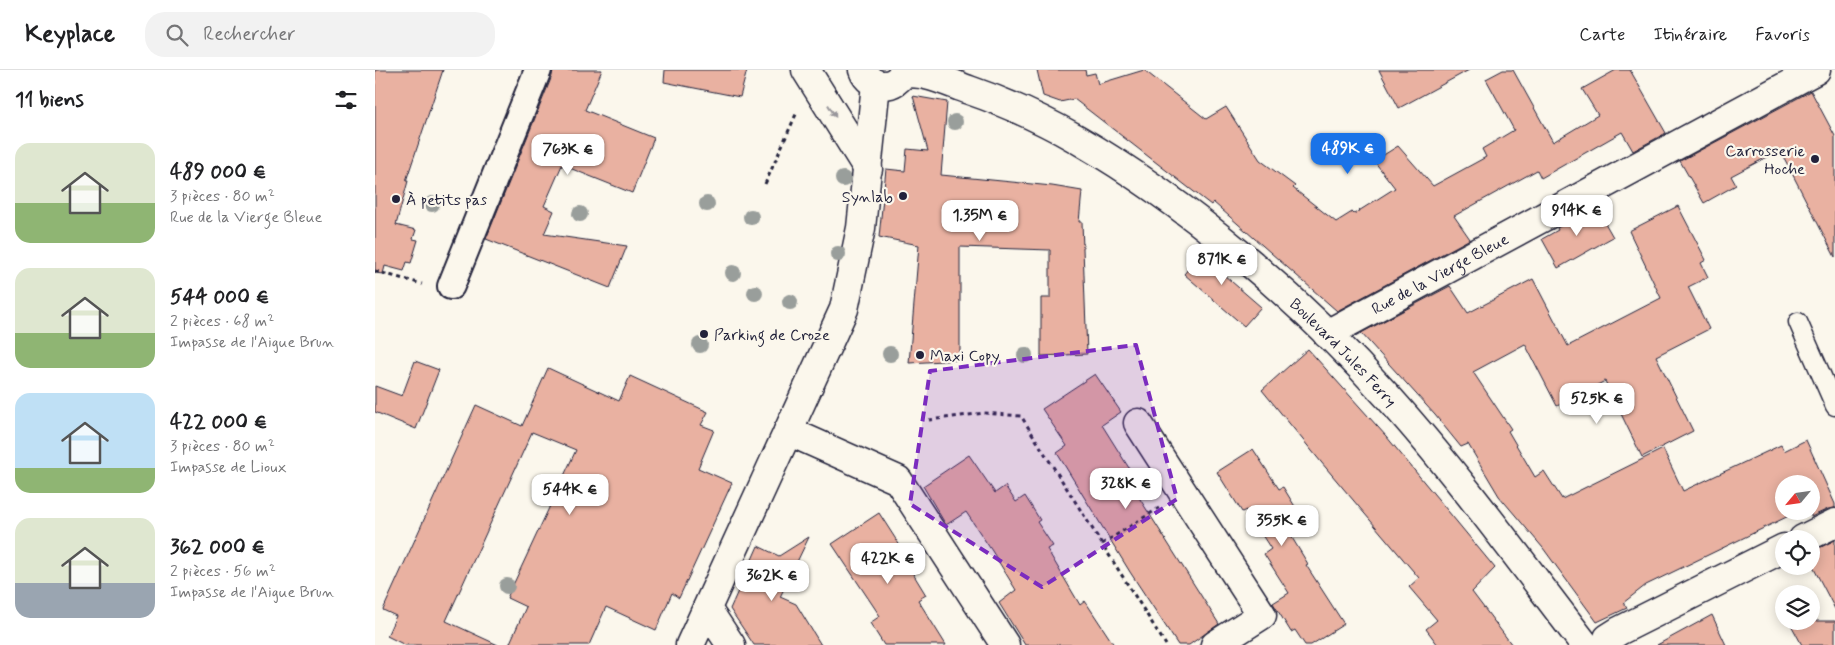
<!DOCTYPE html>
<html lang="fr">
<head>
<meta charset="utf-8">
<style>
	body { margin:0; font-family:Mynerve,sans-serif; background:#f2f2f2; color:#202124; height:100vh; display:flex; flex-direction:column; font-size:19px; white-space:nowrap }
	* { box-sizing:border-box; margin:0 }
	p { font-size:16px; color:#757577 }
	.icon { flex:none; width:28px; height:28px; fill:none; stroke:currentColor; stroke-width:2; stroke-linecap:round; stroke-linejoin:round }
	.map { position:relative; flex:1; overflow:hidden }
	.sheet { display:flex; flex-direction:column; background:#fff; width:375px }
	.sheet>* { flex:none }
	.needle { width:32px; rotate:241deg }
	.tools { position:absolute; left:1400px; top:405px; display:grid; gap:10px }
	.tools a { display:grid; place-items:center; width:45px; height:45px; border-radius:50%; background:#fff; box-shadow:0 2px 12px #0003; font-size:25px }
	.price { position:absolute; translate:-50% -42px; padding:0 11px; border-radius:10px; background:#fff; color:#222; font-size:16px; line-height:32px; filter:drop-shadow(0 1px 2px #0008) }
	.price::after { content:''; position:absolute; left:50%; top:30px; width:15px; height:11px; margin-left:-8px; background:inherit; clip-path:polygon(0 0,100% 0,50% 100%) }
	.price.selected { background:#1a73e8; color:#fff }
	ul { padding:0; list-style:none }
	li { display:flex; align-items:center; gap:15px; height:125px; padding:0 15px }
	li span { display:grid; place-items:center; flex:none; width:140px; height:100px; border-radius:15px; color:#555 }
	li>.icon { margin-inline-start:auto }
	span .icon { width:60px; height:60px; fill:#fffc; stroke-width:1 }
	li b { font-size:21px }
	h2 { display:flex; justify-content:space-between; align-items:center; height:60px; padding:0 15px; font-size:21px }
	header { display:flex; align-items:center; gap:30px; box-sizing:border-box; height:70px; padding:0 25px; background:#fff; border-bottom:1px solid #e0e0e0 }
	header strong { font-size:24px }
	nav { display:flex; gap:28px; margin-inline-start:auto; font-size:18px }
	.search { width:350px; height:45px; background:#f2f2f2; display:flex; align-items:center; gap:12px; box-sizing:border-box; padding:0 18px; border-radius:20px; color:#757577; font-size:19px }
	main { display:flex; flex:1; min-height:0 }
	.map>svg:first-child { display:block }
</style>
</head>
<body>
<header>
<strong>Keyplace</strong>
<div class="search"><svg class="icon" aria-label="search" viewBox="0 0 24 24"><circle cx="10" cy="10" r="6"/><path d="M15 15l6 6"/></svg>Rechercher</div>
<nav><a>Carte</a><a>Itinéraire</a><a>Favoris</a></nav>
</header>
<main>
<section class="sheet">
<h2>11 biens<svg class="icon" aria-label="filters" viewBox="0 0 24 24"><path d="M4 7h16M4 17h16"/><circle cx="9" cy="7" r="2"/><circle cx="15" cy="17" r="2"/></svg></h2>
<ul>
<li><span style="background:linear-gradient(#dfe7d0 60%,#8fb573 0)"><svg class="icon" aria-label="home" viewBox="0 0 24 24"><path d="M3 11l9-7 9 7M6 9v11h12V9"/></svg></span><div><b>489 000 €</b><p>3 pièces · 80 m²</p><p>Rue de la Vierge Bleue</p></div></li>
<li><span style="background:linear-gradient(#dfe7d0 65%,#8fb573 0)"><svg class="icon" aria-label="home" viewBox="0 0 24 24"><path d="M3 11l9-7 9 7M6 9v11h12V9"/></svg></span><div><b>544 000 €</b><p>2 pièces · 68 m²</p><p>Impasse de l'Aigue Brun</p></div></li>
<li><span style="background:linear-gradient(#bfe0f5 75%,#8fb573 0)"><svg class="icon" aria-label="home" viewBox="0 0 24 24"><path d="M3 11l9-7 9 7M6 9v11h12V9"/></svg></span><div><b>422 000 €</b><p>3 pièces · 80 m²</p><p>Impasse de Lioux</p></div></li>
<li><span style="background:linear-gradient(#dfe7d0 65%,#9aa5b1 0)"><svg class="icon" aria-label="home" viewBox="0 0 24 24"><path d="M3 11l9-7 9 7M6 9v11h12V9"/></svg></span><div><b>362 000 €</b><p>2 pièces · 56 m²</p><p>Impasse de l'Aigue Brun</p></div></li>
</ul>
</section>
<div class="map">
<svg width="1460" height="575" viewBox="0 0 1460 575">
	<rect width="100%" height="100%" fill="#fbf7ec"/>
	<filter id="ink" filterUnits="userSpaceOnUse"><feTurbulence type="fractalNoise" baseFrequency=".02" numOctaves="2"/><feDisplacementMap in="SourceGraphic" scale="10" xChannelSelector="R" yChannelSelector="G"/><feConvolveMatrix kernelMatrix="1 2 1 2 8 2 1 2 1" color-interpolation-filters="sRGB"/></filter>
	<g filter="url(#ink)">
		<path fill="#e9b1a1" stroke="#22223b" d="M0 0H68L31 111H33L21 155 41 160 38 169 43 170 36 193 32 192 29 201 10 196 8 204 0 203Z
			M178 0H227L210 40 279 68 257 123 187 95 169 136 179 141 169 164 252 176 235 218 111 169 177 6Z
			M290 0H372L365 27 289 12Z
			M662 0H710L711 5 720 3 723 14 769 0 831 49 851 37 885 90 920 116 918 118 961 152 977 142 979 144 1020 118 999 91 1023 76 1058 116 1111 87 1107 79 1139 60 1111 9 1128 0H1138L1178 72 1223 45 1207 19 1241 0H1255L1291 63 1258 81 1247 62 1166 108 1162 100 1079 146 1095 169 962 241 838 132 836 135 699 29 685 32 668 26Z
			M1004 0H1094L1024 38Z
			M1436 21 1460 66V187L1405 80 1356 106 1361 115 1329 133 1305 91Z
			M538 26 572 32 566 105 677 116 707 121 704 152H707L712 284 666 286V228H675V180L585 177V290L534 293 544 175 504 167 511 99 530 101 532 79 553 81Z
			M1303 136 1331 190 1326 193 1333 207 1313 217 1334 259 1281 286 1318 361 1267 387 1230 311 1182 336 1150 274 1098 302 1136 359 1133 361 1160 407 1169 401 1187 429 1288 379 1308 421 1406 375 1409 381 1431 370 1460 434V438L1453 439 1436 447V414H1409V441H1424L1271 515 1248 533 1252 538 1222 552 1168 478 1124 426 1093 374 1086 377 1060 345 986 263 1075 216 1093 243 1158 209 1193 276 1286 228 1254 161Z
			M1221 137 1238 167 1183 198 1167 169 1183 160 1182 158Z
			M832 177 858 199 849 205 886 237 869 256 809 204Z
			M933 279 1011 366 1120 498 1097 522 1137 575H1063L1051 559 1062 550 1034 517 1044 508 946 392 887 320Z
			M40 291 64 300 41 359 0 342V316L27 326Z
			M173 298 244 331 255 306 333 342 326 355 339 360 323 398 357 413 304 528 297 523 281 560 231 537 214 575H134L151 537 132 528 201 380 157 362 71 551 123 575H30L12 566 21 546 8 540 101 335 147 356Z
			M720 304 746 342 727 355 764 414 758 418 844 554 814 575H803L755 502 682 383 692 376 667 339Z
			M878 379 904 419 908 417 932 456 916 466 933 494 931 495 969 554 936 575H930L920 560 916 562 898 533 914 523 889 484 896 479 871 440 867 442 842 402Z
			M594 385 620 423 630 416 641 432 650 426 665 450 662 452 678 476 672 479 705 535 710 531 739 575H650L624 533 641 520 617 481 591 442 571 455 548 416Z
			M504 443 529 482 526 484 551 525 543 530 571 575H509L495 553 505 546 457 474Z
			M434 467 405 527 421 534 446 575H379L355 539 383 476 404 486Z
			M1460 470V539L1436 493V482Z
			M1337 545 1351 575H1282Z
			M1414 551H1460V575H1427Z"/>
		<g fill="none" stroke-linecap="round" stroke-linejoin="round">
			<defs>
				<path id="service" d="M1423 252 1460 336"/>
				<path id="pedestrian" d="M76 216 163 0"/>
				<g id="minor">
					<path d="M431 0 493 99"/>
					<path id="s1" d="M952 264 1441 0"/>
					<path d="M763 353 887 545 840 575"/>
					<path d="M413 361 523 410 630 575"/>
					<path d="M1428 469 1460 453"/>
					<path d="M332 539 356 575"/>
					<path d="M1233 568 1244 561 1409 478"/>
					<path d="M315 575 469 239 486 158 501 14"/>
				</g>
				<g id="secondary">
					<path d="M488 0C495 20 522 20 529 0"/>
					<path id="s2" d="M528 3C535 3 543 3 551 5 565 8 580 15 594 20 632 33 667 49 702 69 817 136 925 229 1014 328 1084 406 1146 492 1210 575"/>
				</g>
			</defs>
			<use href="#service" stroke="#22223b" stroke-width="21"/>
			<use href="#pedestrian" stroke="#22223b" stroke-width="30"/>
			<use href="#minor" stroke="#22223b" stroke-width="31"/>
			<use href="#secondary" stroke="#22223b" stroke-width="31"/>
			<path stroke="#22223b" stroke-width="3" stroke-dasharray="4 4" stroke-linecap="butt" d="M390 114 422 42
				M0 201 47 214
				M554 350 609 343 646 346 791 575
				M727 474 784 438"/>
			<use href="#service" stroke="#fbf7ec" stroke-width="18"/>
			<use href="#pedestrian" stroke="#fbf7ec" stroke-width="26"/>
			<use href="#minor" stroke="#fbf7ec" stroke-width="28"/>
			<use href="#secondary" stroke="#fbf7ec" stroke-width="28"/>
		</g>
		<g fill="#999e9b">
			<circle cx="580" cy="52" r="8"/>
			<circle cx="468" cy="109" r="8"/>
			<circle cx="57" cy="134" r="8"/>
			<circle cx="332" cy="134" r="8"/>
			<circle cx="205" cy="144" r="8"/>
			<circle cx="376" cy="147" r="8"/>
			<circle cx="463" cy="184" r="8"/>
			<circle cx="358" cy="203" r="8"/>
			<circle cx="380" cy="223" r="8"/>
			<circle cx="415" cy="232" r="8"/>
			<circle cx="325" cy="275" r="8"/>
			<circle cx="515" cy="284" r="8"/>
			<circle cx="650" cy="285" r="8"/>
			<circle cx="132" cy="516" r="8"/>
		</g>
		<defs><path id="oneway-solid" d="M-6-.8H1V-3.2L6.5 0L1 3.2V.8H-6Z" transform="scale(1.25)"/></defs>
		<use fill="#99979c" href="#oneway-solid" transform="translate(457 41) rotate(58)"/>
	</g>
	<path fill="#7b2cbf" fill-opacity="0.2" stroke="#7b2cbf" stroke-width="4" stroke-dasharray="10 6" stroke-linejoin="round" d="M761 275 802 429 667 517 535 434 555 301Z"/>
	<g fill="#22223b" stroke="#fbf7ec" stroke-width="2">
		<circle cx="1440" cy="89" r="5"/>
		<circle cx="528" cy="126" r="5"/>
		<circle cx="21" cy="129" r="5"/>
		<circle cx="329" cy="264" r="5"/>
		<circle cx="545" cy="285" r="5"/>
	</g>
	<g text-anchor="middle" stroke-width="4.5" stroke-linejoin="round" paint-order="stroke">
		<g font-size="16" fill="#22223b" stroke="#fbf7ec" text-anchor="start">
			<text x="1430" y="86" text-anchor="end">Carrosserie<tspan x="1430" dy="18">Hoche</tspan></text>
			<text x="518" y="132" text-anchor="end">Synlab</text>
			<text x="31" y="135">À petits pas</text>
			<text x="339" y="270">Parking de Croze</text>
			<text x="555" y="291">Maxi Copy</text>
		</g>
		<g font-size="16" fill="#22223b" stroke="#fbf7ec">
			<text dy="6" stroke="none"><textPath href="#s1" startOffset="128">Rue de la Vierge Bleue</textPath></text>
			<text dy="6" stroke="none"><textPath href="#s2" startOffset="530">Boulevard Jules Ferry</textPath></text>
		</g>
	</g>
</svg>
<div class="tools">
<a><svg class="needle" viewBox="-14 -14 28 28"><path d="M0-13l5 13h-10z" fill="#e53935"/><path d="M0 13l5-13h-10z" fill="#757577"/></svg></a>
<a><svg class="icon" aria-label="locate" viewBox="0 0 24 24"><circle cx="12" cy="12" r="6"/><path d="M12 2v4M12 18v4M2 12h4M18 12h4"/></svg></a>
<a><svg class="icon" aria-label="layers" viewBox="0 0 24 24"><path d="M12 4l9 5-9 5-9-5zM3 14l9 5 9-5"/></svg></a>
</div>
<b class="price selected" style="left:973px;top:105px">489K €</b>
<b class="price" style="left:193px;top:106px">763K €</b>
<b class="price" style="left:1202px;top:167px">914K €</b>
<b class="price" style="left:605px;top:172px">1.35M €</b>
<b class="price" style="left:847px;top:216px">871K €</b>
<b class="price" style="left:1222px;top:355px">525K €</b>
<b class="price" style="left:751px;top:440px">328K €</b>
<b class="price" style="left:195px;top:446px">544K €</b>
<b class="price" style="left:907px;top:477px">355K €</b>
<b class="price" style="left:513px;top:515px">422K €</b>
<b class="price" style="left:397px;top:532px">362K €</b>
</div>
</main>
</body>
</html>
